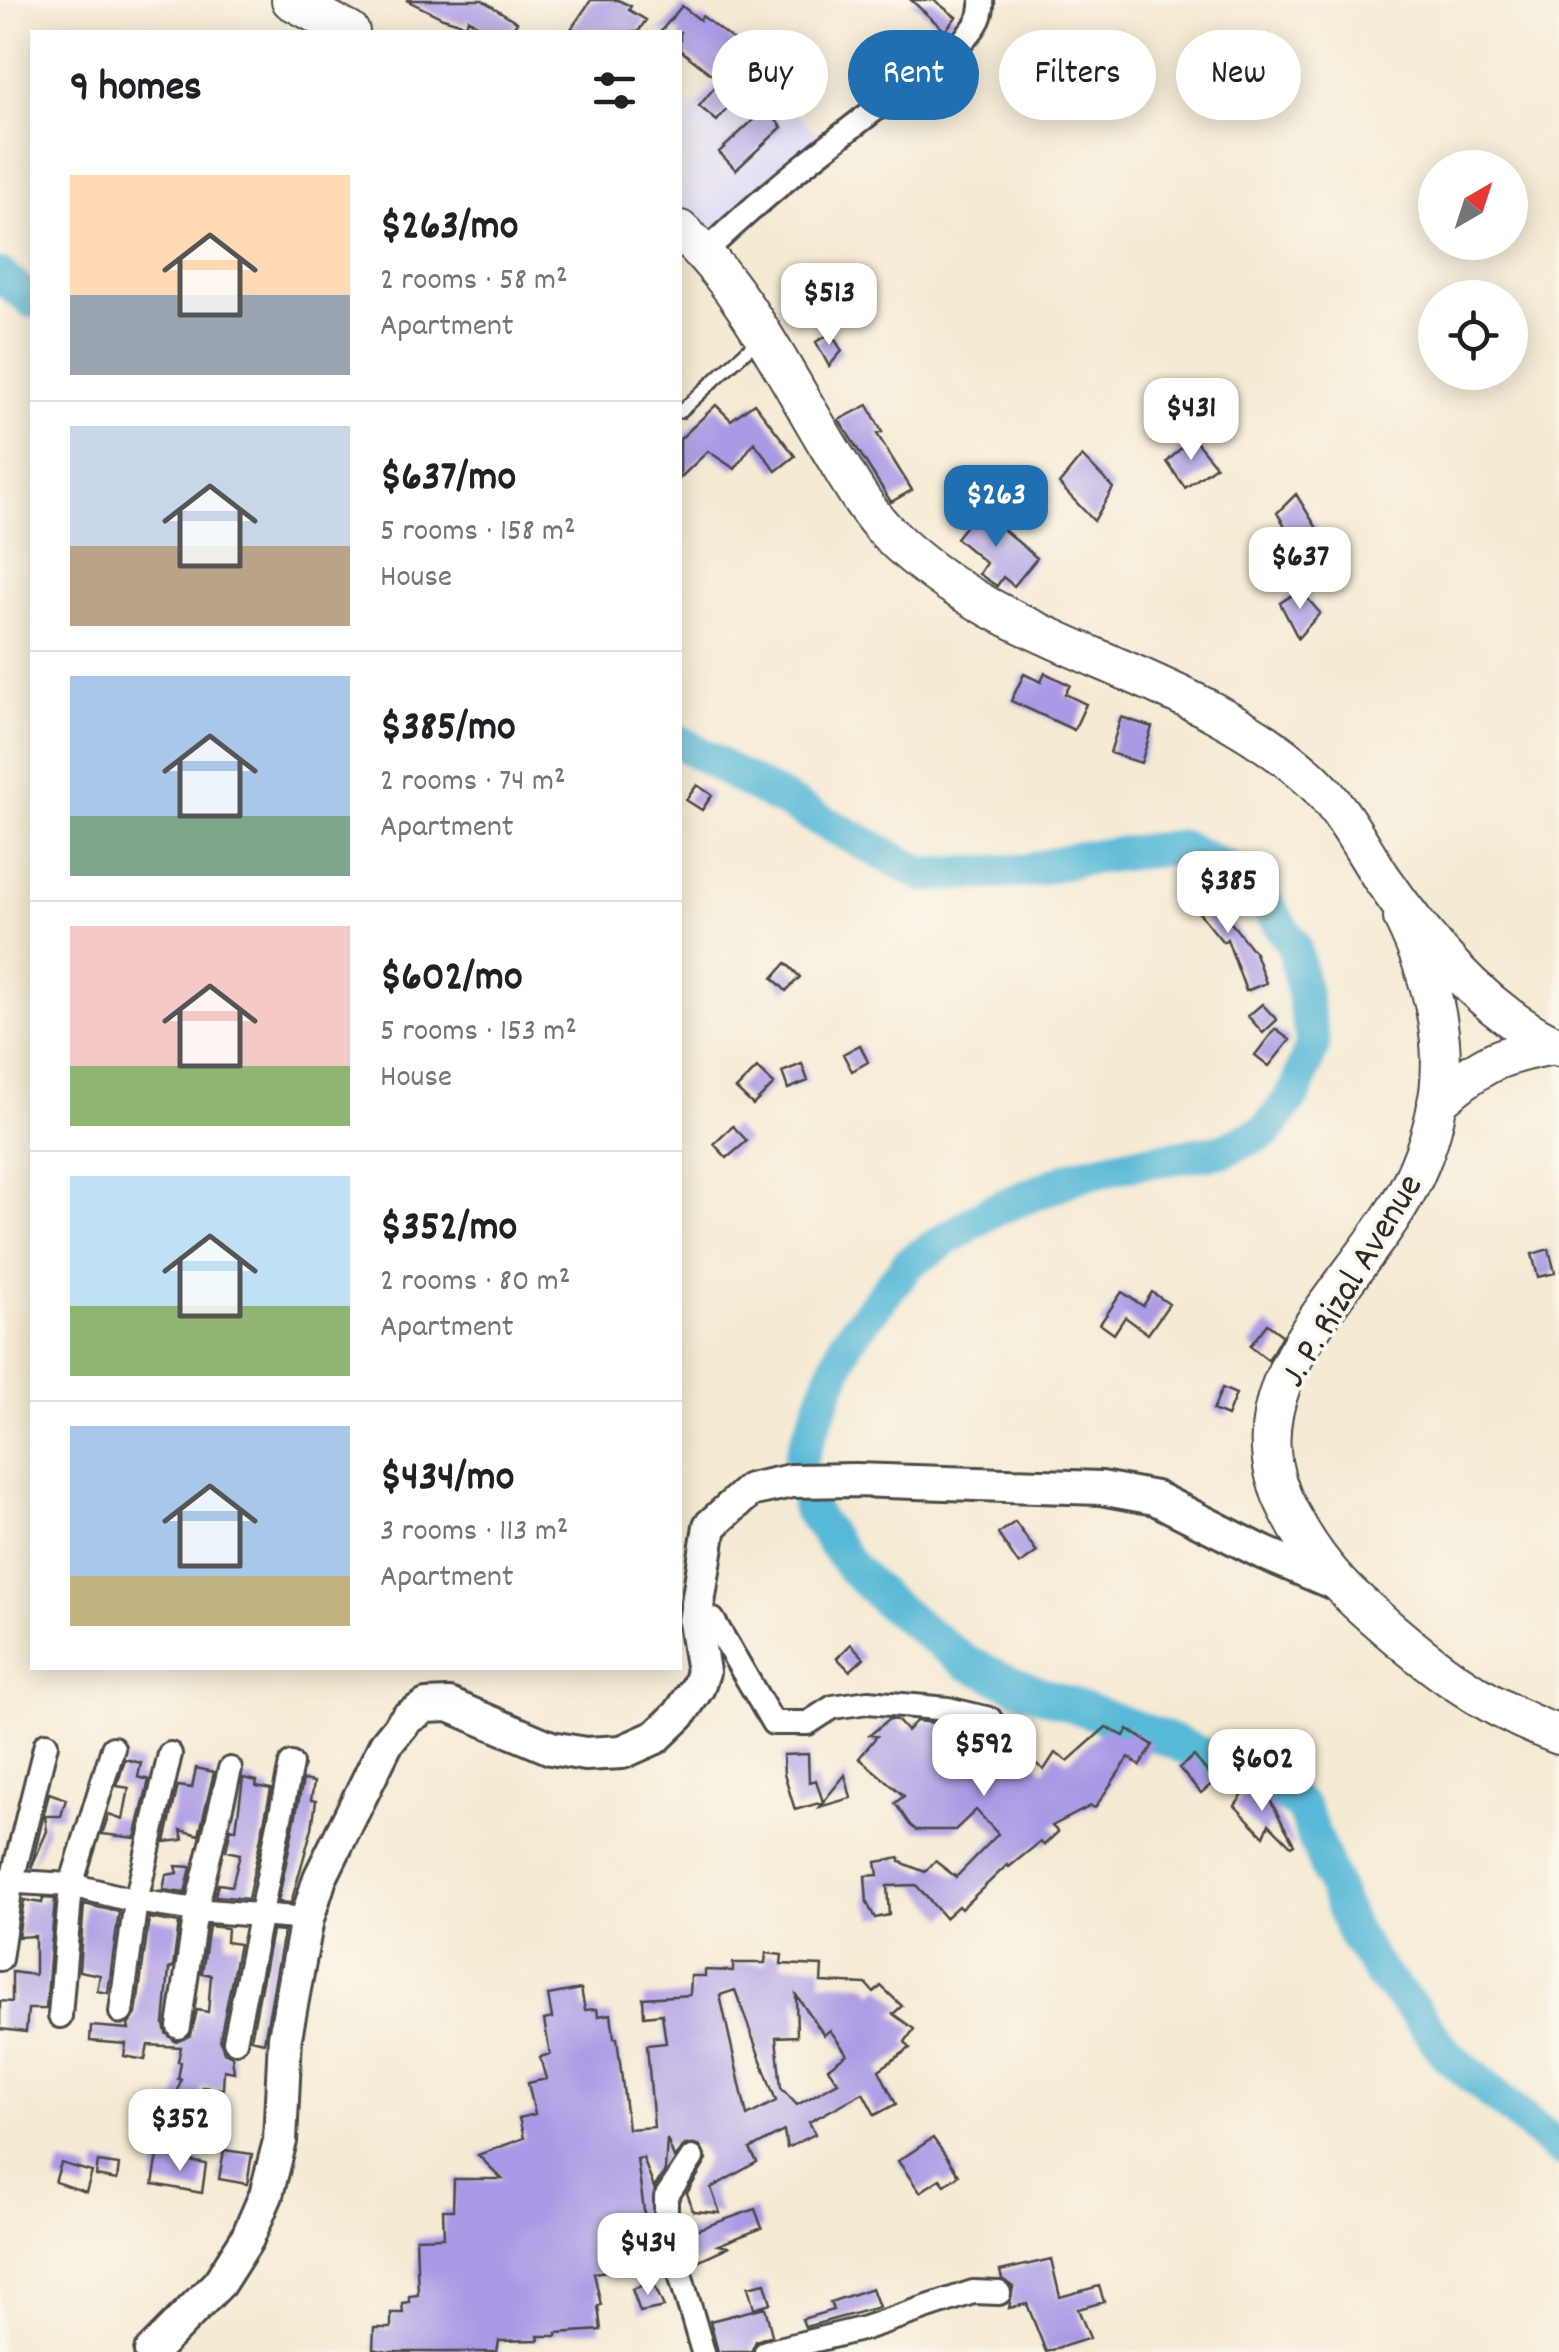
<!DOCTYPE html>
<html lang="en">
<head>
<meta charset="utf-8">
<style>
	body { margin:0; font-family:Dekko,sans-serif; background:#f2f2f2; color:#202124; height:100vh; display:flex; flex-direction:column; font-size:38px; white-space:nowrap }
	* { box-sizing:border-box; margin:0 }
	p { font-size:32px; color:#757577 }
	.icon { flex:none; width:55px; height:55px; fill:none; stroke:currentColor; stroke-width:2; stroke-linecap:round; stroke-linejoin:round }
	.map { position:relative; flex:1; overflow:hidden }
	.details { position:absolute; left:30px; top:30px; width:652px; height:1640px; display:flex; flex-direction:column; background:#fff; border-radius:0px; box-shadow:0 5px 25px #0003 }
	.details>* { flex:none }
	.guide { position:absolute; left:712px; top:30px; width:695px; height:90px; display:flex; gap:20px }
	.needle { width:65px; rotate:39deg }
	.fabs { position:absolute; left:1418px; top:150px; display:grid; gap:20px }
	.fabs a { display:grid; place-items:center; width:110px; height:110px; border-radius:50%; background:#fff; box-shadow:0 5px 25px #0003; font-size:50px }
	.price { position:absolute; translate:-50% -85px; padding:0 22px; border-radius:20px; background:#fff; color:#222; font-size:32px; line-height:65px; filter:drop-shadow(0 2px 5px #0008) }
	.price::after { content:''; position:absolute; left:50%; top:60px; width:30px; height:22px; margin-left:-15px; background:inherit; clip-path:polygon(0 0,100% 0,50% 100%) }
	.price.on { background:#1f6fb2; color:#fff }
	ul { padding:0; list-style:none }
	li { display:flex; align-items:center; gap:30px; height:250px; padding:0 40px }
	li+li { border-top:2px solid #e0e0e0 }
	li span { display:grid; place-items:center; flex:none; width:280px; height:200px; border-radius:0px; color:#555 }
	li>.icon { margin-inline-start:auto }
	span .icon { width:120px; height:120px; fill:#fffc; stroke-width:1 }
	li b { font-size:42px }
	h2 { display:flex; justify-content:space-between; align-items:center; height:120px; padding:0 40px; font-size:42px }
	.pill { padding:0 35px; border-radius:45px; background:#fff; box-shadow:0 5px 25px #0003; font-size:35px; line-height:90px }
	.pill.on { background:#1f6fb2; color:#fff }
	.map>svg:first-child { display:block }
</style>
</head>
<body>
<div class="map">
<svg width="1559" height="2352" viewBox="0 0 1559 2352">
	<rect width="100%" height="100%" fill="#fbf7ec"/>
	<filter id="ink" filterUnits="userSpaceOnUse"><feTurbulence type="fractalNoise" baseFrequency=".01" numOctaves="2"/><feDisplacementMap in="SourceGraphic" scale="20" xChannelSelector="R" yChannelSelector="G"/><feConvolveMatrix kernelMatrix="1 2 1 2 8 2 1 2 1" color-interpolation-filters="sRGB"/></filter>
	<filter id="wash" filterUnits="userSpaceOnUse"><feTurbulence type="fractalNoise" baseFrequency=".0048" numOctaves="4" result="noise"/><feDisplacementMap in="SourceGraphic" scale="40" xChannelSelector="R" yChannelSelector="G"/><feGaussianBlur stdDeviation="2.25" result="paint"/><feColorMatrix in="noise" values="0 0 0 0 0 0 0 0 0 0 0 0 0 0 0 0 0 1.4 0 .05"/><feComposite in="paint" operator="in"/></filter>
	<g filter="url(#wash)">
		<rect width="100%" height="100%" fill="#f5ead3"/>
		<path fill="#dad6f7" d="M732 54 823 138 710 234 680 213V127Z"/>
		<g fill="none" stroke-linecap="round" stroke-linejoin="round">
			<path stroke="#58b9d6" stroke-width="35" d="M0 275 32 301
				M680 742 734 774 924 875 1026 871 1077 859 1180 847 1228 869 1266 903 1294 946 1313 1044 1295 1092 1267 1131 1221 1151 1127 1164 1079 1175 989 1212 909 1263 847 1340 801 1456
				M808 1507 851 1567 886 1601 965 1662 1016 1685 1159 1736 1261 1780 1302 1807 1352 1931 1381 1975 1417 2013 1446 2054 1559 2149"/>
		</g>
		<g id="blocks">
			<path fill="#aa99e4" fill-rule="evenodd" d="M406 0H482L517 22 510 32H488L468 19 466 25 443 18Z
				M591 0H618L631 6 629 10 646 20 638 32H569Z
				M911 0H934L956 17 945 31Z
				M682 6 700 20 702 16 736 42 723 59 750 80 717 121 699 106 720 81 680 50V32H660Z
				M765 109 782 127 736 170 719 152Z
				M831 333 842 351 829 366 816 342Z
				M754 403 795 456 776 471 754 442 735 469 708 451 680 478V439L716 405 731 420Z
				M868 405 882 432 877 434 912 490 891 502 839 420Z
				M1192 437 1216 466 1185 488 1167 462Z
				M1082 456 1113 488 1094 521 1059 484Z
				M1296 494 1321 535 1300 550 1277 513Z
				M979 509 1037 558 1014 586 1003 577 997 586 979 574 986 563 956 538Z
				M1300 590 1320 613 1298 638 1280 603Z
				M1045 673 1070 685 1065 694 1086 704 1074 730 1011 701 1024 674 1041 682Z
				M1121 717 1152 727 1141 763 1110 753Z
				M697 785 712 795 702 810 686 800Z
				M1198 881 1255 953 1266 983 1246 991 1227 939 1223 942 1183 893Z
				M786 963 800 977 786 991 773 978Z
				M1262 1004 1277 1020 1263 1033 1248 1016Z
				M1275 1029 1290 1040 1269 1066 1255 1055Z
				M860 1045 868 1062 852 1071 843 1054Z
				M802 1064 808 1081 788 1089 782 1072Z
				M757 1068 774 1084 753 1105 736 1089Z
				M733 1126 747 1141 727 1158 714 1144Z
				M1549 1249 1555 1273 1538 1277 1532 1254Z
				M1122 1292 1143 1306 1152 1292 1169 1304 1148 1334 1125 1317 1114 1334 1100 1324Z
				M1267 1324 1282 1335 1268 1360 1250 1346Z
				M1222 1388 1236 1394 1227 1416 1213 1410Z
				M1015 1522 1037 1552 1019 1565 998 1534Z
				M851 1644 864 1658 850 1671 837 1658Z
				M889 1719 897 1720 907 1731 916 1721 944 1724 964 1742 976 1731 990 1734 1006 1748 1010 1743 1044 1770 1055 1753 1068 1761 1106 1727 1124 1736 1128 1729 1153 1745 1140 1766 1129 1757 1095 1808 1091 1806 1052 1826 1058 1832 1044 1845 1040 1842 1009 1867 1007 1865 961 1909 958 1906 945 1918 916 1885 887 1886 889 1915 875 1918 867 1903 865 1876 878 1875 876 1862 900 1858V1862L925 1872 935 1861 956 1877 998 1834 976 1810 955 1830H916L910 1825 895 1803 904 1796 859 1758 877 1736 870 1735Z
				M808 1754 809 1782 816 1780 823 1802 795 1810 784 1774 783 1755Z
				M1194 1756 1215 1781 1201 1793 1179 1768Z
				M125 1759 141 1763 138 1777 149 1780 135 1838 102 1834 109 1814 123 1819 129 1788 117 1786Z
				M196 1768 214 1772 199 1835 181 1830 183 1840 165 1842 178 1786 192 1788Z
				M845 1775 851 1798 819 1807Z
				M243 1778 257 1781 256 1786 271 1789 248 1899 215 1896 218 1884 232 1886 240 1854 226 1851 231 1828 236 1830Z
				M303 1780 314 1782 311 1800 316 1801 312 1828 291 1903 278 1902Z
				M1247 1789 1271 1802 1294 1844 1291 1846 1269 1824 1264 1836 1235 1806Z
				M49 1793 66 1799 61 1816H45L47 1831 31 1868Z
				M176 1866 191 1867 185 1893 163 1890 166 1875 178 1873Z
				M43 1898 55 1899 46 2009H28L26 2032 0 2029V2001L12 2002V1972L35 1975V1936L18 1937 24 1900 42 1903Z
				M84 1904 119 1912 108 1993 97 1991 100 1975 79 1971Z
				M149 1918 179 1923 173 1967 169 1969 164 2025 166 2033 176 2042 191 2035 197 2010 208 2012 211 1975 202 1973 209 1926 227 1928 226 1942 239 1944 220 2039 224 2052 232 2056 234 2072 224 2070 223 2089 202 2087 196 2111 174 2105 181 2079H178L181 2062 178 2061 181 2047 148 2045 145 2060 124 2056 126 2044 90 2041 91 2026 129 2029 128 2025 136 2014Z
				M272 1931 284 1932 264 2042 251 2039Z
				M766 1953 782 1955 781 1964 822 1966 821 1982 866 1984 874 1993 881 1986 902 2006 893 2014 914 2029 905 2042 910 2048 879 2070 896 2104 875 2115 863 2093 809 2122 815 2134 787 2148 784 2131 750 2149 757 2162 711 2188 720 2213 693 2211 687 2193 707 2160 699 2145H685L674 2158 667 2139 665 2171 654 2188 643 2158 637 2159 649 2248 632 2250 634 2267 594 2273 601 2305 598 2306 601 2330 557 2333V2336H538L539 2340 499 2341 497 2352H388L373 2349 374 2328H391V2313H403L402 2303 409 2302V2296L418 2295 416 2238 444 2237 443 2210H453L454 2179H502L478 2155 524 2138 519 2118 535 2114 528 2083 546 2079 540 2057 550 2054 544 2020 552 2018 548 1995 581 1989 585 2010 597 2009 598 2016 611 2014 614 2038H617L628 2129 654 2127 647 2045 666 2043 662 2014 644 2016 643 1998 690 1995 691 1976H705V1970L733 1971V1963H765ZM735 1990 776 2101 747 2116 720 1995ZM796 1995 824 2035 830 2030 847 2054 828 2068 838 2082 797 2105 781 2088 776 2037 797 2036Z
				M933 2138 959 2175 945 2185 940 2179 920 2192 898 2161Z
				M224 2150 252 2154 247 2184 219 2179Z
				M158 2155 206 2164 202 2193 153 2184Z
				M98 2162 119 2165 117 2180 96 2176Z
				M61 2163 92 2172 86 2192 55 2182Z
				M755 2209 762 2228 718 2245 728 2247 693 2263 684 2234Z
				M1051 2259 1060 2297 1099 2286 1104 2302 1078 2309 1090 2338 1046 2352 1027 2304 1009 2308 1013 2287 1002 2279 1000 2271Z
				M653 2282 664 2307 640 2312 632 2289Z
				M765 2283 771 2303 754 2308 748 2287Z
				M872 2288 879 2307 805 2327 802 2319 833 2310 830 2302Z
				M765 2307 772 2335 756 2341 751 2352H718L710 2321Z"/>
		</g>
	</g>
	<g filter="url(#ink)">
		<use href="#blocks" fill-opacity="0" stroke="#494844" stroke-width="2.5"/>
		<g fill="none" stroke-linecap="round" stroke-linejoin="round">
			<defs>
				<path id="service" d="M680 412 758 340"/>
				<path id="minor" d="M702 255C780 179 869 114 956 48 969 34 984 21 982 0
					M695 1622 713 1620 773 1723H808L833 1707 868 1702 948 1709 990 1719
					M0 1881 71 1885 136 1901 196 1910 307 1919
					M0 1959 11 1884 46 1744
					M121 2012 136 1901 170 1754
					M60 2016 71 1885 113 1748
					M179 2027 196 1910 230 1769
					M235 2041 291 1764
					M692 2158 666 2197V2226L703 2352
					M766 2352 865 2328 973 2292 999 2293"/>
				<path id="secondary" d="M151 2352 219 2283 247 2239 266 2195 280 2141 285 2037 307 1919 320 1878 386 1744 407 1718 426 1706 449 1705 551 1748 585 1754 622 1752 656 1737 679 1715 698 1687 703 1672 695 1622 710 1526 750 1490 791 1481 855 1480 1101 1488 1155 1498 1264 1553 1339 1585"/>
				<path id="primary" d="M1403 918C1443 1001 1456 1078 1419 1166 1373 1279 1216 1377 1290 1513 1308 1548 1330 1577 1359 1603 1422 1660 1478 1705 1559 1735"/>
				<path id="trunk" d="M291 0 350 32
					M680 230C744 288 784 373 829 447 847 476 864 509 889 534 1007 652 1188 667 1311 779 1341 807 1359 843 1381 877 1425 941 1487 1015 1559 1047
					M1437 1102C1481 1064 1496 1055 1554 1045"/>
			</defs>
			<use href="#service" stroke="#494844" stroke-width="16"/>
			<use href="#minor" stroke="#494844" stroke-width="28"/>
			<use href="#secondary" stroke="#494844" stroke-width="38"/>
			<use href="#primary" stroke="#494844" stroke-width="42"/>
			<use href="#trunk" stroke="#494844" stroke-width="42"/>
			<use href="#service" stroke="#fff" stroke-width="11"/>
			<use href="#minor" stroke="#fff" stroke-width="22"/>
			<use href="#secondary" stroke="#fff" stroke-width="32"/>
			<use href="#primary" stroke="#fff" stroke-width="38"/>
			<use href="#trunk" stroke="#fff" stroke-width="38"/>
		</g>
	</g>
	<g text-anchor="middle" stroke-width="8" stroke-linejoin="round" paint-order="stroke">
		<g font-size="38" fill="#2b2b2b" stroke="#fbf7ec">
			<text transform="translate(1349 1279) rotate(-59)" y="13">J. P. Rizal Avenue</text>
		</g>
	</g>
</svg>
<div class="fabs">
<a><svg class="needle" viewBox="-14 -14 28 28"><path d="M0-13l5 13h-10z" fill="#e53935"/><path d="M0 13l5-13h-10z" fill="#757577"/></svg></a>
<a><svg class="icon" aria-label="locate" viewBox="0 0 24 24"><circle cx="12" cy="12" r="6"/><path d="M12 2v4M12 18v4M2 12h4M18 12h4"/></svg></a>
</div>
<b class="price" style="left:829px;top:348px">$513</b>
<b class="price" style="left:1191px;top:463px">$431</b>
<b class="price on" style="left:996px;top:550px">$263</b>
<b class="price" style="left:1300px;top:612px">$637</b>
<b class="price" style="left:1228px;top:936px">$385</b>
<b class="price" style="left:984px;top:1799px">$592</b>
<b class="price" style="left:1262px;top:1814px">$602</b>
<b class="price" style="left:180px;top:2174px">$352</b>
<b class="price" style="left:648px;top:2298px">$434</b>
<div class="guide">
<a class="pill">Buy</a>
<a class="pill on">Rent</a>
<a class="pill">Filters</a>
<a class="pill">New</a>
</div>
<section class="details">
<h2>9 homes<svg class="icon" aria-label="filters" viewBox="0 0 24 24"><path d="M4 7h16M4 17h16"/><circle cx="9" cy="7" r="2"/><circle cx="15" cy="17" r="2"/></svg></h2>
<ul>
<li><span style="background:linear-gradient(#ffd9b3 60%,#9aa5b1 0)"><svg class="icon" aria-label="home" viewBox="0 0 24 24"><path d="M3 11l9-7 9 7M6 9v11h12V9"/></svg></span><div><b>$263/mo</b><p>2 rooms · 58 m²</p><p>Apartment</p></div></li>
<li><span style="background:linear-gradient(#c9d6e8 60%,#b9a48a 0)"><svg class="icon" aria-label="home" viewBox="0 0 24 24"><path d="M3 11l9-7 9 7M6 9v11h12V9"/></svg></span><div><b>$637/mo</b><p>5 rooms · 158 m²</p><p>House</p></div></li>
<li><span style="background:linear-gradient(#a9c7e8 70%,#7fa58c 0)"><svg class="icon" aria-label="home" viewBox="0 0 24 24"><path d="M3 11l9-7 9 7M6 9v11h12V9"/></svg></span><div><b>$385/mo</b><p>2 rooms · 74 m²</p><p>Apartment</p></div></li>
<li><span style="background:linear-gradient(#f6c9c9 70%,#8fb573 0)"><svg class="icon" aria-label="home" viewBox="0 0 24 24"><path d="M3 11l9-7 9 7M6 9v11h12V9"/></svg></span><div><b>$602/mo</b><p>5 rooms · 153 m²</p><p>House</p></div></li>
<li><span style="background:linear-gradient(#bfe0f5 65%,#8fb573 0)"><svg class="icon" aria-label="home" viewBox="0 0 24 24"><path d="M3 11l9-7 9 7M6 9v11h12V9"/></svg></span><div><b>$352/mo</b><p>2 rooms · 80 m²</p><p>Apartment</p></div></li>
<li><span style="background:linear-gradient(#a9c7e8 75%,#c2b280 0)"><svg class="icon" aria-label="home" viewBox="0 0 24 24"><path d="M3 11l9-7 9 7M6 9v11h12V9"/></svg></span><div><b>$434/mo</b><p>3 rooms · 113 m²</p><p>Apartment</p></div></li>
</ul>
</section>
</div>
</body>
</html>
